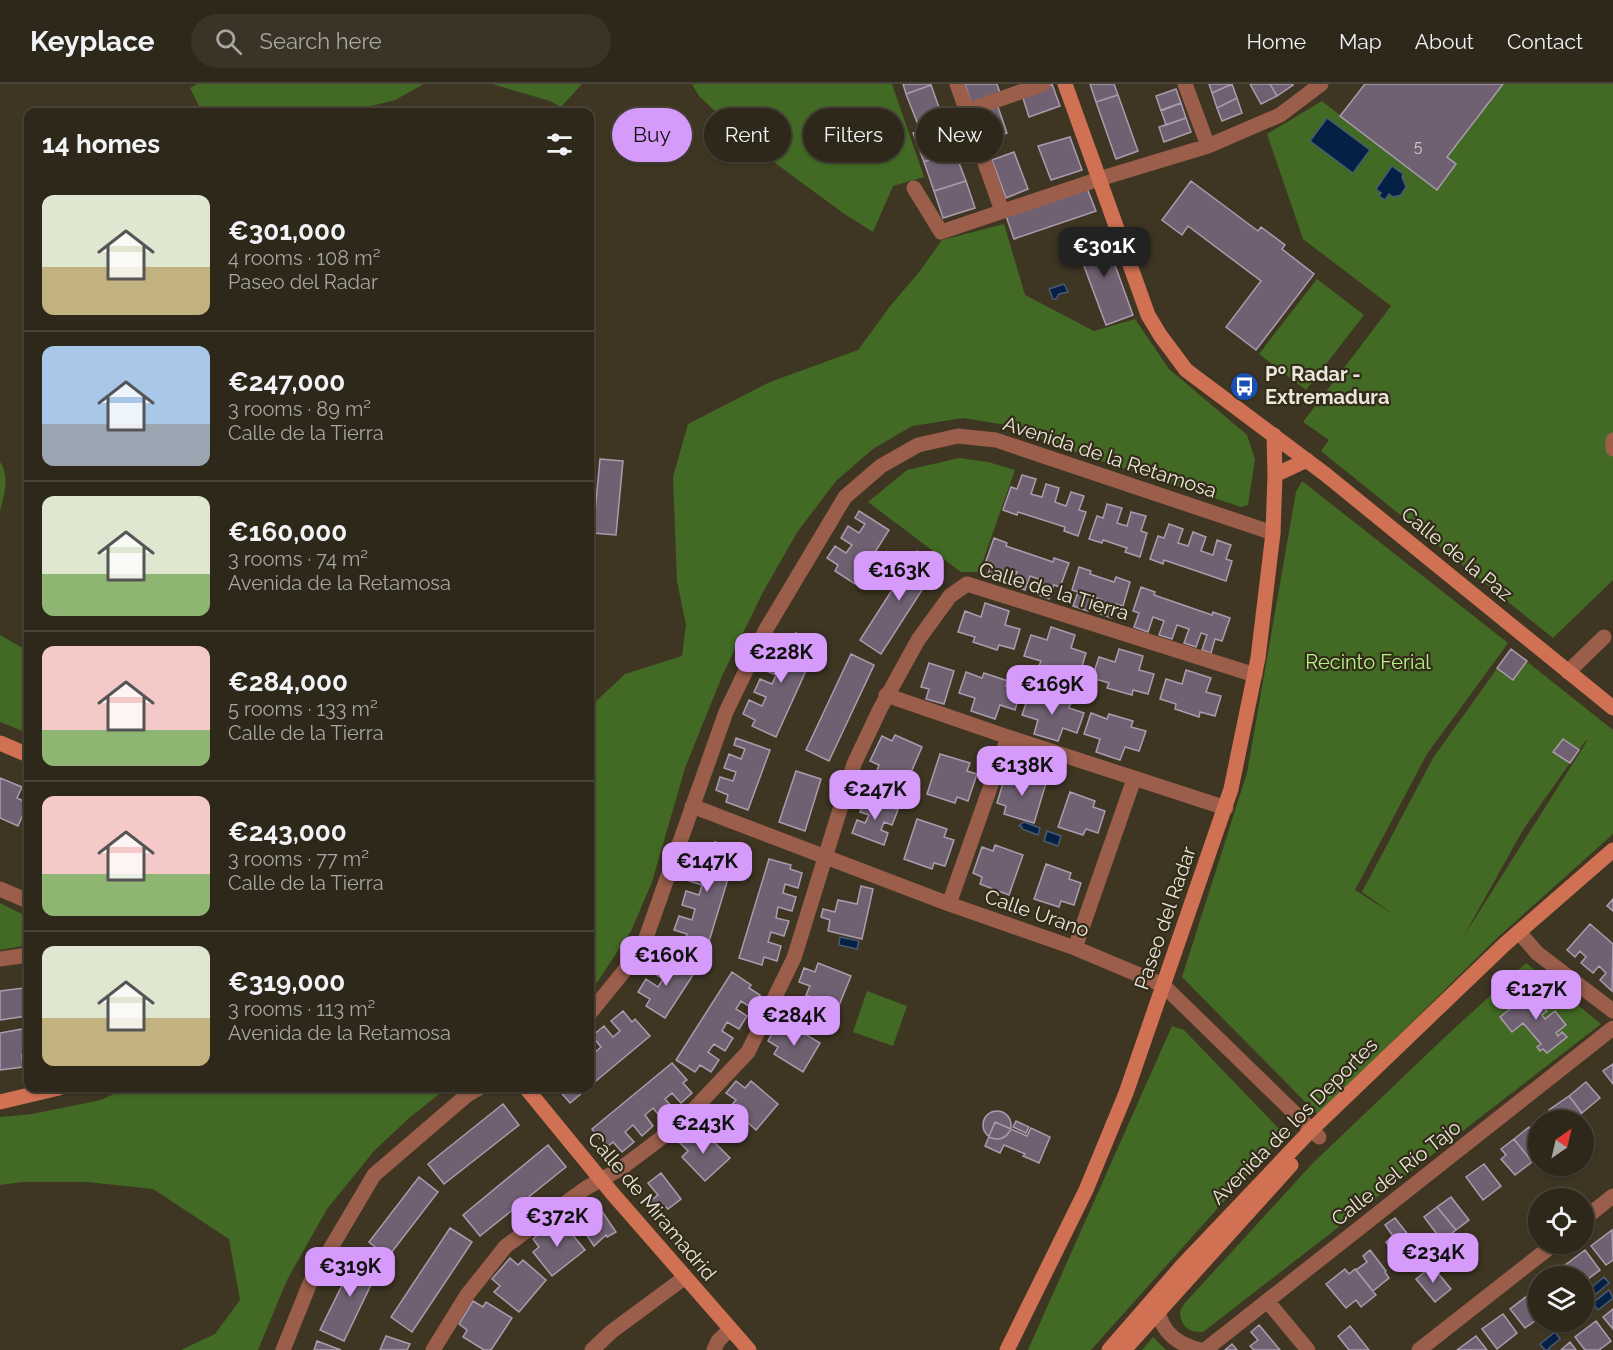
<!DOCTYPE html>
<html lang="en">
<head>
<meta charset="utf-8">
<style>
	body { margin:0; font-family:Raleway,sans-serif; background:#3a3427; color:#f1f3f6; height:100vh; display:flex; flex-direction:column; font-size:22px; white-space:nowrap }
	* { box-sizing:border-box; margin:0 }
	p { font-size:20px; color:#a7a6a2 }
	.icon { flex:none; width:33px; height:33px; fill:none; stroke:currentColor; stroke-width:2; stroke-linecap:round; stroke-linejoin:round }
	.map { position:relative; flex:1; overflow:hidden }
	.side { position:absolute; left:24px; top:24px; width:570px; height:984px; display:flex; flex-direction:column; background:#2e281a; border-radius:12px; box-shadow:0 2px 4px #0004,0 0 0 2px #494439 }
	.side>* { flex:none }
	.hud { position:absolute; left:612px; top:24px; width:570px; height:54px; display:flex; gap:12px }
	.needle { width:39px; rotate:34deg }
	.tools { position:absolute; left:1528px; top:1026px; display:grid; gap:12px }
	.tools a { display:grid; place-items:center; width:66px; height:66px; border-radius:50%; background:#2e281a; box-shadow:0 2px 4px #0004,0 0 0 2px #494439; font-size:30px }
	.price { position:absolute; translate:-50% -51px; padding:0 14px; border-radius:12px; background:#d69bfa; color:#111; font-size:20px; line-height:39px; filter:drop-shadow(0 2px 3px #0008) }
	.price::after { content:''; position:absolute; left:50%; top:36px; width:18px; height:14px; margin-left:-9px; background:inherit; clip-path:polygon(0 0,100% 0,50% 100%) }
	.price.selected { background:#222; color:#fff }
	ul { padding:0; list-style:none }
	li { display:flex; align-items:center; gap:18px; height:150px; padding:0 18px }
	li+li { border-top:2px solid #494439 }
	li span { display:grid; place-items:center; flex:none; width:168px; height:120px; border-radius:12px; color:#555 }
	li>.icon { margin-inline-start:auto }
	span .icon { width:72px; height:72px; fill:#fffc; stroke-width:1 }
	li b { font-size:26px }
	h2 { display:flex; justify-content:space-between; align-items:center; height:72px; padding:0 18px; font-size:26px }
	.chip { padding:0 21px; border-radius:27px; background:#2e281a; box-shadow:0 2px 4px #0004,0 0 0 2px #494439; font-size:21px; line-height:54px }
	.chip.selected { background:#d69bfa; color:#111 }
	header { display:flex; align-items:center; gap:36px; box-sizing:border-box; height:84px; padding:0 30px; background:#2e281a; border-bottom:2px solid #494439 }
	header strong { font-size:28px }
	nav { display:flex; gap:33px; margin-inline-start:auto; font-size:21px }
	.search { width:420px; height:54px; background:#3a3427; display:flex; align-items:center; gap:15px; box-sizing:border-box; padding:0 21px; border-radius:33px; color:#a7a6a2; font-size:22px }
	.map>svg:first-child { display:block }
</style>
</head>
<body>
<header>
<strong>Keyplace</strong>
<div class="search"><svg class="icon" aria-label="search" viewBox="0 0 24 24"><circle cx="10" cy="10" r="6"/><path d="M15 15l6 6"/></svg>Search here</div>
<nav><a>Home</a><a>Map</a><a>About</a><a>Contact</a></nav>
</header>
<div class="map">
<svg width="1613" height="1266" viewBox="0 0 1613 1266">
	<rect width="100%" height="100%" fill="#3e3623"/>
	<path fill="#426a24" fill-rule="evenodd" d="M197 0H424L395 16 359 25 353 28H202L190 4Z
		M492 0H582L561 23 550 17Z
		M692 0H892L924 93 893 102 873 148 843 129 752 62 699 12Z
		M1365 0H1613V496L1553 554 1321 367 1329 356 1303 338 1391 222 1303 155 1267 50 1322 17 1341 32Z
		M1004 140 1025 211 1094 247 1135 235 1169 285 1247 351 1255 375 1248 421 1241 423 1081 370 1006 341 963 334 912 342 873 365 836 397 798 447 763 508 723 590 685 684 652 798 631 847 598 897 590 905V623L625 590 682 572 686 541 677 497 673 393 688 340 770 298 858 266 891 221 920 187 942 156Z
		M1317 195 1364 231 1306 306 1259 270Z
		M959 374 988 378 1015 386 979 488H961L868 418 907 386Z
		M0 378C10 391 4 412 0 427Z
		M1302 397 1508 559 1427 670 1355 806 1396 832 1362 808 1433 674 1511 565 1613 646V750L1497 854 1318 1031 1182 893 1247 689 1296 408ZM1586 656 1587 657 1462 855 1523 746Z
		M0 551 28 567V649L0 638Z
		M0 819 28 833V861L0 866Z
		M1526 879 1601 940 1203 1248C1188 1249 1180 1241 1180 1227L1184 1220 1313 1079 1445 953Z
		M867 907 907 922 893 962 853 948Z
		M1172 942 1184 946 1284 1050 1091 1266H1028Z
		M127 1004H447L409 1034 374 1067 327 1125 287 1196 258 1266H181L215 1250 240 1216 229 1155 153 1105 87 1098H23L0 1101V1033L32 1030 101 1016Z
		M1153 1253 1166 1266H1142Z"/>
	<path fill="#042045" stroke="#495b72" stroke-width="1.5" d="M1327 34 1370 66 1353 89 1310 57Z
		M1392 82 1403 90 1402 93 1406 103 1401 111 1393 113 1389 110 1385 116 1379 112 1381 109 1376 105Z
		M1064 200 1068 208 1059 210 1056 215H1053L1049 205Z
		M1024 738 1040 744 1038 751 1022 745V743L1019 742Z
		M1047 747 1061 752 1058 762 1044 757Z
		M840 853 859 857 857 865 839 861Z
		M1604 1193 1609 1199 1591 1214 1586 1208Z
		M1609 1206 1613 1214 1598 1226 1593 1219Z
		M1555 1248 1560 1255 1549 1264 1550 1266H1545L1540 1260Z"/>
	<path fill="#706172" stroke="#ac9bae" stroke-width="1.5" d="M903 0H931V1L906 10Z
		M965 0H997L1000 9 971 19Z
		M1052 0 1060 22 1029 33 1022 11Z
		M1090 0H1114L1118 11 1096 18Z
		M1209 0H1232L1212 9Z
		M1232 0 1237 14 1217 24 1212 9Z
		M1250 0H1270L1277 12 1261 20Z
		M1270 0H1293V1L1277 12Z
		M1365 0H1503L1447 73 1456 80 1437 106 1340 32Z
		M931 1 941 29 917 38 906 10Z
		M1176 5 1181 19 1161 27 1156 12Z
		M1118 11 1138 67 1116 75 1096 18Z
		M1237 14 1242 29 1222 37 1217 24Z
		M1181 19 1186 34 1166 41 1161 26Z
		M997 20 1007 49 984 57 974 27Z
		M1186 34 1191 48 1164 58 1159 43Z
		M945 39 954 66 924 78 913 49Z
		M1070 53 1082 86 1051 96 1038 62Z
		M954 66 966 97 934 107 924 78Z
		M1014 68 1028 105 1006 114 992 76Z
		M966 97 975 124 943 134 934 107Z
		M1191 97 1258 147 1261 143 1285 161 1282 165 1314 190 1256 266 1226 243 1261 197 1188 142 1182 151 1162 136Z
		M1087 104 1096 127 1014 155 1006 132Z
		M1103 148 1133 231 1106 241 1075 158Z
		M600 375 623 377 616 451 593 449Z
		M1022 391 1036 395 1031 410 1042 413 1046 400 1059 404 1055 418 1066 422 1071 408 1084 412 1079 426 1086 428 1078 452 1064 447 1065 443 1018 428 1017 431 1003 426 1011 403 1017 405Z
		M1107 420 1122 424 1117 439 1127 442 1131 428 1146 432 1141 447 1147 449 1140 473 1125 468 1127 464 1103 456 1102 459 1089 455 1097 432 1103 434Z
		M859 427 889 446 855 500 835 487 838 481 827 474 835 462 846 469 852 461 841 454 848 442 859 449 865 440 855 434Z
		M1169 440 1183 445 1178 459 1188 462 1193 448 1206 453 1201 467 1213 471 1217 456 1231 461 1226 475 1232 477 1226 497 1164 476 1163 480 1150 475 1158 452 1164 454Z
		M994 454 1007 459 1006 462 1053 478 1054 474 1069 479 1060 503 1054 501 1049 515 1036 510 1041 496 1030 492 1025 506 1012 501 1017 488 1006 484 1001 498 987 493 992 479 986 477Z
		M917 467 938 481 881 570 860 556Z
		M1079 483 1091 487 1090 490 1114 498 1116 493 1130 498 1123 522 1116 520 1112 534 1098 529 1102 516 1092 512 1088 527 1073 522 1078 508 1072 506Z
		M1141 503 1155 508 1154 511 1212 531 1213 528 1230 534 1222 557 1215 555 1211 569 1202 566 1207 551 1201 549 1196 563 1184 559 1189 545 1177 541 1172 555 1159 551 1164 537 1153 533 1148 548 1134 543 1139 529 1133 527Z
		M985 519 1009 527 1005 541 1020 545 1014 565 999 561 997 566 973 558 975 553 958 548 965 527 981 533Z
		M1051 543 1075 551 1071 564 1086 569 1080 589 1065 584 1063 589 1039 582 1041 577 1024 572 1031 551 1047 556Z
		M796 549 818 560 776 653 752 642 755 636 743 630 749 616 762 622 766 613 754 608 760 595 772 600 776 591 764 586 770 572 782 578 787 569 775 564 780 551 792 557Z
		M1119 565 1143 572 1139 586 1154 590 1148 610 1133 606 1132 611 1107 604 1109 599 1092 594 1099 573 1115 578Z
		M1511 565 1527 577 1513 596 1497 584Z
		M851 570 874 581 829 677 806 666Z
		M929 579 954 587 944 620 926 615 929 605 921 603Z
		M1186 586 1211 594 1206 608 1221 612 1215 632 1200 628 1199 633 1175 625 1176 620 1160 615 1166 595 1182 600Z
		M966 588 982 594 984 589 1008 597 1006 602 1021 606 1015 626 1000 621 995 635 971 627 975 614 959 609Z
		M1029 611 1045 616 1047 611 1071 619 1069 624 1084 629 1077 649 1063 644 1058 657 1034 650 1038 636 1022 631Z
		M1091 629 1107 635 1109 630 1133 637 1131 643 1146 647 1139 667 1125 663 1120 676 1096 668 1100 655 1084 650Z
		M895 651 922 663 905 702 876 689 879 681 870 677 882 652 892 657Z
		M736 654 770 666 748 726 726 718 728 711 716 706 720 693 733 697 736 688 724 684 729 670 741 675 745 665 734 661Z
		M1563 655 1579 666 1570 679 1553 668Z
		M940 670 970 679 967 687 977 690 968 717 957 713 955 719 927 710Z
		M796 687 821 695 805 747 779 738Z
		M1018 690 1046 699 1034 739 1004 730 1006 722 997 719 1005 692 1016 696Z
		M0 694 22 703 17 714 28 719V736L22 733 18 742 0 734Z
		M1070 708 1095 717 1093 723 1105 727 1098 749 1086 745 1083 751 1058 743Z
		M865 714 898 726 892 741 884 738 881 746 888 749 884 761 852 749 857 736 865 739 869 731 860 728Z
		M917 735 947 745 944 753 954 756 945 782 934 779 932 785 904 775Z
		M715 758 737 765 707 864 685 858 687 850 674 846 679 832 692 836 695 825 682 821 686 807 699 811 702 801 689 797 693 782 707 786 709 777 696 773 701 759 714 763Z
		M995 761 1023 771 1009 811 980 800 982 793 973 789 982 763 993 767Z
		M769 775 791 781 790 785 802 789 798 804 785 800 783 809 796 813 792 827 778 823 776 834 789 837 784 852 771 848 768 858 781 862 777 877 764 873 762 881 739 874Z
		M1046 780 1071 789 1069 795 1081 799 1074 821 1061 817 1059 823 1034 815Z
		M861 802 873 805 862 855 828 847 830 836 821 833 823 825 835 828 838 816 857 820Z
		M1613 815V827L1607 822Z
		M1590 840 1613 860 1612 907 1600 896 1606 889 1599 882 1593 889 1581 879 1586 873 1580 867 1575 873 1567 866Z
		M660 874 671 882 673 878 693 891 665 934 646 922 650 915 638 908 646 895 658 903 663 895 652 888Z
		M818 879 851 892 838 924 806 911 810 902 799 898 804 884 815 888Z
		M732 888 751 901 749 904 760 911 752 924 741 917 736 925 747 932 739 945 727 938 722 947 733 954 725 967 714 960 708 968 719 976 711 988 700 981 695 988 676 976Z
		M23 904 27 932 0 936V907Z
		M1528 905 1547 927 1542 931 1545 935 1555 927 1566 941 1556 949 1558 952 1562 948 1567 953 1547 969 1543 965 1540 967 1537 963 1541 960 1523 939 1512 948 1500 933 1522 915 1519 912Z
		M623 927 632 938 635 935 650 952 590 1002V966L593 970 601 963 592 952 604 942 613 953 620 947 611 937Z
		M790 941 820 959 803 988 774 970 778 963 768 957 775 944 785 949Z
		M28 944V970L22 971 23 983 0 986V949Z
		M672 979 687 996 683 999 692 1009 681 1019 672 1009 665 1015 674 1025 662 1035 653 1024 645 1031 653 1042 642 1052 633 1041 625 1048 634 1058 622 1068 613 1058 607 1063 592 1045Z
		M1613 980V1000L1603 987Z
		M736 997 745 1004 751 997 778 1020 756 1046 730 1023 736 1016 726 1009Z
		M1586 998 1600 1014 1582 1029 1569 1012Z
		M557 1004H588L570 1019Z
		M1569 1012 1582 1029 1571 1036H1557L1549 1026Z
		M503 1020 519 1041 444 1100 428 1080Z
		M983 1041a14 14 0 1 1 28 0a14 14 0 1 1-28 0Z
		M1016 1037 1029 1043 1026 1049 1013 1043Z
		M995 1038 1027 1052 1031 1044 1050 1053 1039 1079 1023 1072 1025 1070 1004 1061 1000 1069 985 1062Z
		M1529 1043 1533 1049 1537 1046 1539 1049V1073L1532 1078 1514 1055Z
		M691 1047 698 1055 705 1049 730 1074 705 1097 682 1073 688 1067 679 1058Z
		M1514 1055 1532 1078 1515 1091 1501 1075 1506 1071 1501 1065Z
		M548 1061 566 1083 480 1152 463 1131Z
		M1484 1080 1501 1102 1483 1116 1466 1093Z
		M661 1089 681 1115 668 1125 666 1123 659 1128 650 1117 658 1111 648 1099Z
		M419 1093 438 1108 388 1173 369 1158Z
		M1451 1113 1469 1136 1456 1146 1437 1123Z
		M597 1120 616 1148 607 1153 606 1151 594 1162 576 1135 583 1130 585 1133 591 1128 589 1125Z
		M1437 1123 1456 1146 1442 1157 1424 1133Z
		M1395 1134 1424 1171 1406 1184 1386 1158 1393 1152 1385 1141Z
		M554 1138 561 1146 566 1143 585 1166 552 1192 533 1168 539 1163 533 1155Z
		M450 1144 472 1158 412 1248 391 1233Z
		M1612 1146 1613 1176 1606 1181 1591 1162Z
		M1370 1166 1386 1187 1385 1188 1389 1194 1373 1207 1356 1186 1367 1178 1363 1172Z
		M1585 1166 1600 1186 1584 1198V1192H1572L1564 1182Z
		M357 1171 380 1182 344 1257 320 1246Z
		M510 1174 518 1181 523 1176 546 1196 519 1228 494 1208 500 1202 492 1195Z
		M1432 1182 1451 1205 1435 1218 1416 1195Z
		M1345 1185 1349 1190 1355 1185 1376 1211 1361 1223 1356 1216 1346 1224 1326 1200Z
		M1531 1209 1539 1220V1234L1525 1244 1510 1225Z
		M473 1217 483 1223 486 1218 512 1234 491 1266H484L463 1253 467 1246 459 1240Z
		M1613 1225V1245L1603 1233Z
		M1503 1230 1517 1249 1497 1265 1482 1245Z
		M1596 1237 1611 1257 1599 1266H1585L1575 1253Z
		M1259 1241 1280 1266H1254L1250 1262 1258 1256 1251 1248Z
		M1350 1242 1369 1266H1349L1338 1252Z
		M386 1252 410 1260 407 1266H380Z
		M1476 1252 1487 1266H1457Z
		M317 1257 341 1266H314Z
		M1570 1258 1576 1266H1561Z
		M1232 1260 1237 1266H1225Z"/>
	<g fill="none" stroke-linecap="round" stroke-linejoin="round">
		<path stroke="#9a5e4b" stroke-width="15" d="M957 0 1002 127
			M1185 0 1208 62
			M966 27 1043 0
			M914 104 941 148 1099 95 1208 62 1280 31 1321 0
			M1613 356V365
			M1568 588 1604 553
			M886 611 1008 653 1226 724
			M692 722 949 820 1075 864 1163 901 1319 1053
			M0 805 28 817
			M949 820 1008 653
			M1519 848 1537 869 1613 927
			M1075 864 1134 695
			M0 875 28 871
			M590 929 642 865 726 628 765 547 845 413 881 382 918 361 958 352 996 356 1273 449
			M1584 1135 1613 1112
			M1268 1218 1308 1266
			M1158 1227C1163 1250 1179 1261 1201 1266
			M283 1266 310 1199 374 1091 467 1011 479 1004
			M433 1266 467 1211 506 1162 586 1104 620 1085 680 1040 748 968 794 874 854 680 880 625 918 556 950 512 967 500 1255 591
			M592 1266 611 1248 684 1194
			M714 1266 718 1257 730 1245
			M1205 1266 1613 944
			M1419 1266 1554 1160"/>
		<path stroke="#d07153" stroke-width="15" d="M1065 0 1148 231 1160 251 1186 286 1325 390 1613 624
			M1275 391 1307 376
			M0 659 28 671
			M526 1004 612 1109 749 1266
			M0 1018 59 1004
			M1007 1266 1086 1106 1126 1009 1231 705 1258 574 1273 449 1275 391 1274 351
			M1109 1266 1182 1182 1311 1046 1505 860 1613 766
			M1124 1266 1291 1081"/>
	</g>
	<defs>
		<symbol id="bus-disc" viewBox="-11 -11 22 22"><circle r="9.5" fill="#1a4fb4" stroke="#332c19"/><path d="M-5-6H5V4H4V6H2V4H-2V6H-4V4H-5ZM-3.5-4V0h7V-4ZM-3.5 1.2v1.5H-2V1.2ZM2 1.2v1.5H3.5V1.2Z" fill="#fff"/></symbol>
	</defs>
	<g fill-rule="evenodd">
		<use href="#bus-disc" x="1228" y="286" width="33" height="33"/>
	</g>
	<g text-anchor="middle" stroke-width="4.5" stroke-linejoin="round" paint-order="stroke">
		<g font-size="16" fill="#ccc5c1">
			<text x="1418" y="68">5</text>
		</g>
		<g font-size="20" font-weight="bold" fill="#ebe6db" stroke="#332c19" text-anchor="start">
			<text x="1265" y="297">Pº Radar -<tspan x="1265" dy="23">Extremadura</tspan></text>
		</g>
		<g font-size="20" fill="#ebe6db" stroke="#332c19">
			<text transform="translate(1110 373) rotate(18)" y="7">Avenida de la Retamosa</text>
			<text transform="translate(1457 470) rotate(39)" y="7">Calle de la Paz</text>
			<text transform="translate(1054 507) rotate(17)" y="7">Calle de la Tierra</text>
			<text transform="translate(1037 829) rotate(19)" y="7">Calle Urano</text>
			<text transform="translate(1165 834) rotate(-71)" y="7">Paseo del Radar</text>
			<text transform="translate(1294 1037) rotate(-45)" y="7">Avenida de los Deportes</text>
			<text transform="translate(1396 1089) rotate(-38)" y="7">Calle del Río Tajo</text>
			<text transform="translate(652 1122) rotate(50)" y="7">Calle de Miramadrid</text>
		</g>
		<g font-size="20" fill="#b2f586" stroke="#332c19">
			<text x="1368" y="585">Recinto Ferial</text>
		</g>
	</g>
</svg>
<div class="tools">
<a><svg class="needle" viewBox="-14 -14 28 28"><path d="M0-13l5 13h-10z" fill="#e53935"/><path d="M0 13l5-13h-10z" fill="#a7a6a2"/></svg></a>
<a><svg class="icon" aria-label="locate" viewBox="0 0 24 24"><circle cx="12" cy="12" r="6"/><path d="M12 2v4M12 18v4M2 12h4M18 12h4"/></svg></a>
<a><svg class="icon" aria-label="layers" viewBox="0 0 24 24"><path d="M12 4l9 5-9 5-9-5zM3 14l9 5 9-5"/></svg></a>
</div>
<b class="price selected" style="left:1104px;top:194px">€301K</b>
<b class="price" style="left:899px;top:518px">€163K</b>
<b class="price" style="left:781px;top:600px">€228K</b>
<b class="price" style="left:1052px;top:632px">€169K</b>
<b class="price" style="left:1022px;top:713px">€138K</b>
<b class="price" style="left:875px;top:737px">€247K</b>
<b class="price" style="left:707px;top:809px">€147K</b>
<b class="price" style="left:666px;top:903px">€160K</b>
<b class="price" style="left:1536px;top:937px">€127K</b>
<b class="price" style="left:794px;top:963px">€284K</b>
<b class="price" style="left:703px;top:1071px">€243K</b>
<b class="price" style="left:557px;top:1164px">€372K</b>
<b class="price" style="left:1433px;top:1200px">€234K</b>
<b class="price" style="left:350px;top:1214px">€319K</b>
<div class="hud">
<a class="chip selected">Buy</a>
<a class="chip">Rent</a>
<a class="chip">Filters</a>
<a class="chip">New</a>
</div>
<section class="side">
<h2>14 homes<svg class="icon" aria-label="filters" viewBox="0 0 24 24"><path d="M4 7h16M4 17h16"/><circle cx="9" cy="7" r="2"/><circle cx="15" cy="17" r="2"/></svg></h2>
<ul>
<li><span style="background:linear-gradient(#dfe7d0 60%,#c2b280 0)"><svg class="icon" aria-label="home" viewBox="0 0 24 24"><path d="M3 11l9-7 9 7M6 9v11h12V9"/></svg></span><div><b>€301,000</b><p>4 rooms · 108 m²</p><p>Paseo del Radar</p></div></li>
<li><span style="background:linear-gradient(#a9c7e8 65%,#9aa5b1 0)"><svg class="icon" aria-label="home" viewBox="0 0 24 24"><path d="M3 11l9-7 9 7M6 9v11h12V9"/></svg></span><div><b>€247,000</b><p>3 rooms · 89 m²</p><p>Calle de la Tierra</p></div></li>
<li><span style="background:linear-gradient(#dfe7d0 65%,#8fb573 0)"><svg class="icon" aria-label="home" viewBox="0 0 24 24"><path d="M3 11l9-7 9 7M6 9v11h12V9"/></svg></span><div><b>€160,000</b><p>3 rooms · 74 m²</p><p>Avenida de la Retamosa</p></div></li>
<li><span style="background:linear-gradient(#f6c9c9 70%,#8fb573 0)"><svg class="icon" aria-label="home" viewBox="0 0 24 24"><path d="M3 11l9-7 9 7M6 9v11h12V9"/></svg></span><div><b>€284,000</b><p>5 rooms · 133 m²</p><p>Calle de la Tierra</p></div></li>
<li><span style="background:linear-gradient(#f6c9c9 65%,#8fb573 0)"><svg class="icon" aria-label="home" viewBox="0 0 24 24"><path d="M3 11l9-7 9 7M6 9v11h12V9"/></svg></span><div><b>€243,000</b><p>3 rooms · 77 m²</p><p>Calle de la Tierra</p></div></li>
<li><span style="background:linear-gradient(#dfe7d0 60%,#c2b280 0)"><svg class="icon" aria-label="home" viewBox="0 0 24 24"><path d="M3 11l9-7 9 7M6 9v11h12V9"/></svg></span><div><b>€319,000</b><p>3 rooms · 113 m²</p><p>Avenida de la Retamosa</p></div></li>
</ul>
</section>
</div>
</body>
</html>
